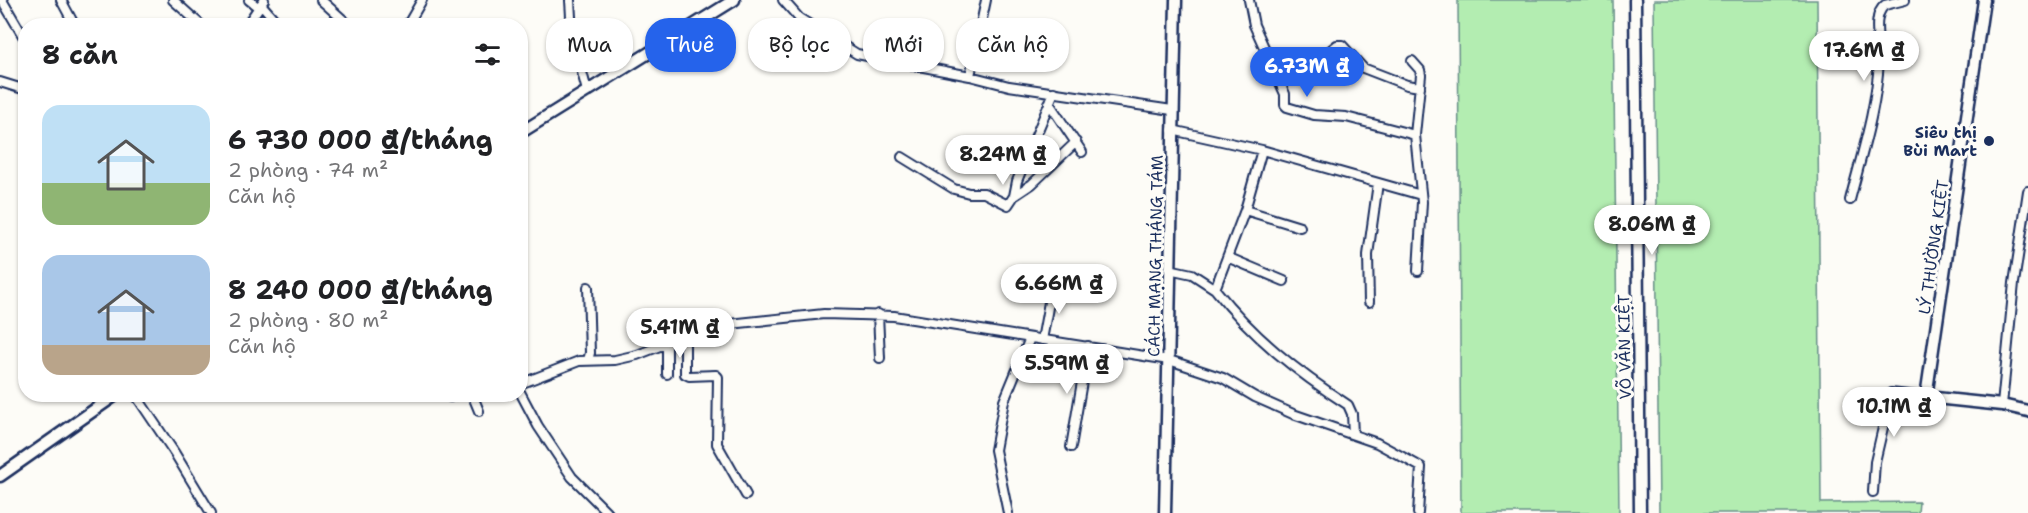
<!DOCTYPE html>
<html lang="vi">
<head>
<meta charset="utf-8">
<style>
	body { margin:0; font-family:"Shantell Sans",sans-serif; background:#f2f2f2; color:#202124; height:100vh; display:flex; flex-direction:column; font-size:22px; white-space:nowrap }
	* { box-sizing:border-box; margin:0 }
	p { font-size:20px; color:#757577 }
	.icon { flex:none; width:33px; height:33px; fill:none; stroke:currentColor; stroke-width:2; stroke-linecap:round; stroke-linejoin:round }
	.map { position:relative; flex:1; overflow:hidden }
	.panel { position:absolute; left:18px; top:18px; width:510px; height:384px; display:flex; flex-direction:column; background:#fff; border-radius:24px; box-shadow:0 2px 4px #0004 }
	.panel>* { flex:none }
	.hud { position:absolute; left:546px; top:18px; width:570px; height:54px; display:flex; gap:12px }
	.price { position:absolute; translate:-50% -51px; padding:0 14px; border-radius:21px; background:#fff; color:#222; font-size:20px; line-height:39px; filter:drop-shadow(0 2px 3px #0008) }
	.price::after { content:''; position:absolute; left:50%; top:36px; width:18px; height:14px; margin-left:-9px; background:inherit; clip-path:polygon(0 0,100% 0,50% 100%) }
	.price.selected { background:#2563eb; color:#fff }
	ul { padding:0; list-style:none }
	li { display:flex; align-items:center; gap:18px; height:150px; padding:0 24px }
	li span { display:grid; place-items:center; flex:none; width:168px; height:120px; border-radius:18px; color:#555 }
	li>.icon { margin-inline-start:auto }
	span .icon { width:72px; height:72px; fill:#fffc; stroke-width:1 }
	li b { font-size:26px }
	h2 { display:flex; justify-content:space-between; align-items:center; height:72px; padding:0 24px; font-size:26px }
	.chip { padding:0 21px; border-radius:24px; background:#fff; box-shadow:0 2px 4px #0004; font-size:21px; line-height:54px }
	.chip.selected { background:#2563eb; color:#fff }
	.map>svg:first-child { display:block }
</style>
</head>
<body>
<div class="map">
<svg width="2028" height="513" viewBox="0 0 2028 513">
	<rect width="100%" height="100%" fill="#fdfcf7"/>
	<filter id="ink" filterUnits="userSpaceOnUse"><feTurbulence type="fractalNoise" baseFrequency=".0167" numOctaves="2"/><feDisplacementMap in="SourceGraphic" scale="12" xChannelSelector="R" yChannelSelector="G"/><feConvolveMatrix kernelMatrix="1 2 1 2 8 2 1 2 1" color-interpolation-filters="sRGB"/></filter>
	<g filter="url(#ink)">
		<path fill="#b3edb1" stroke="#678e88" stroke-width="1.5" d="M1458 0H1613L1619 513H1461Z
			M1654 0H1817L1821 503 1919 502 1918 513H1659Z"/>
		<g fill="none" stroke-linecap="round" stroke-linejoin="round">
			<defs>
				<path id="street" d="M2 0 26 41
					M61 0 75 26
					M173 0 202 26
					M249 0 259 8
					M321 0 350 26
					M570 0 572 34 587 91
					M783 0 799 18 857 54 970 76 1009 86 1172 110
					M1249 0 1254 25 1285 94V105L1287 107 1314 115 1346 117 1415 135
					M261 4 280 26
					M246 26 264 0
					M407 26 422 0
					M1326 54 1337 45H1342L1363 68 1407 85 1420 87
					M1412 61 1420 70 1421 75 1415 135 1422 202 1418 271
					M970 76 986 0
					M0 82 26 90
					M1049 103 1082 152
					M1172 130 1262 150 1421 195
					M902 157 954 189 969 193H984L1008 205 1014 196 1017 181 1054 92
					M1014 196 1032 184 1076 142
					M1850 200C1862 153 1877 107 1879 59 1880 44 1871 16 1885 5L1905 0
					M1245 210 1300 227
					M1227 257 1284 281
					M1169 269 1192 274 1215 289 1245 210 1262 150
					M1215 289C1253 337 1297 372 1348 405L1352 414 1353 434
					M1369 302 1368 255 1378 183
					M878 314 880 358
					M685 336V374L689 376 716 375 718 377 717 444 746 495
					M1042 340 1052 286
					M667 343V374
					M588 360 590 353 588 287
					M520 384 579 361 615 360 637 355 711 326 824 314 894 316 1169 360 1223 378 1255 397 1293 414 1377 443 1421 467 1418 513
					M520 392 538 426 572 477 608 513
					M135 394 174 452 211 513
					M472 394 479 411
					M450 397 457 394
					M2002 405 2014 283 2028 191
					M1071 447 1088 346
					M1873 492 1875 462 1891 393 1926 397
					M1008 513 995 450 1004 401 1030 338"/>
				<path id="secondary" d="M1635 0 1640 513
					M1984 0 1926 397 2002 405 2028 411
					M520 133 734 0
					M0 476 117 394
					M1165 513 1176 0"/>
			</defs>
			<use href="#street" stroke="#1b2f5e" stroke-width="12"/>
			<use href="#secondary" stroke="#1b2f5e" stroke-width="15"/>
			<use href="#street" stroke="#fdfcf7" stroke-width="8"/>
			<use href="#secondary" stroke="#fdfcf7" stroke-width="10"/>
		</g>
	</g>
	<circle fill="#1b2f5e" stroke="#fdfcf7" stroke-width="2" cx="1989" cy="141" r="6"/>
	<g text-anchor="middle" stroke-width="6" stroke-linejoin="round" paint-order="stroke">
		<g font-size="16" font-weight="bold" fill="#1b2f5e" stroke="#fdfcf7" text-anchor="end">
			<text x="1977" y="138">Siêu thị<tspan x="1977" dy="18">Bùi Mart</tspan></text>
		</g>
		<g font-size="16" fill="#1b2f5e" stroke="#fdfcf7">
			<text transform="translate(1933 247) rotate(-82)" y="6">LÝ THƯỜNG KIỆT</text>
			<text transform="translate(1155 256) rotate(-89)" y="6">CÁCH MẠNG THÁNG TÁM</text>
			<text transform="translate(1624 347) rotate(-91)" y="6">VÕ VĂN KIỆT</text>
		</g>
	</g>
</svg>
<b class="price" style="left:1864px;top:82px">17.6M ₫</b>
<b class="price selected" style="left:1307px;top:98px">6.73M ₫</b>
<b class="price" style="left:1003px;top:186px">8.24M ₫</b>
<b class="price" style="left:1652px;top:256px">8.06M ₫</b>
<b class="price" style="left:1059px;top:315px">6.66M ₫</b>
<b class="price" style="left:680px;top:359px">5.41M ₫</b>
<b class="price" style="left:1067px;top:395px">5.59M ₫</b>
<b class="price" style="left:1894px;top:438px">10.1M ₫</b>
<div class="hud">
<a class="chip">Mua</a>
<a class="chip selected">Thuê</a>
<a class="chip">Bộ lọc</a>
<a class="chip">Mới</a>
<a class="chip">Căn hộ</a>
</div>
<section class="panel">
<h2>8 căn<svg class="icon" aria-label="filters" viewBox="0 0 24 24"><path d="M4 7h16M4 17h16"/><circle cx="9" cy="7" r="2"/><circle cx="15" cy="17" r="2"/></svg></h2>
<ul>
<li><span style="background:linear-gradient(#bfe0f5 65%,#8fb573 0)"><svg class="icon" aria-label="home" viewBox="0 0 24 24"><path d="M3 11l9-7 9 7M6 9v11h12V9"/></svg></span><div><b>6 730 000 ₫/tháng</b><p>2 phòng · 74 m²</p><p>Căn hộ</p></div></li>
<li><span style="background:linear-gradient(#a9c7e8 75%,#b9a48a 0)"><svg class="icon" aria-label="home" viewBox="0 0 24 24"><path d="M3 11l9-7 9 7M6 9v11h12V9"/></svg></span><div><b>8 240 000 ₫/tháng</b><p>2 phòng · 80 m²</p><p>Căn hộ</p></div></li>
</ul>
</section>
</div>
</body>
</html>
